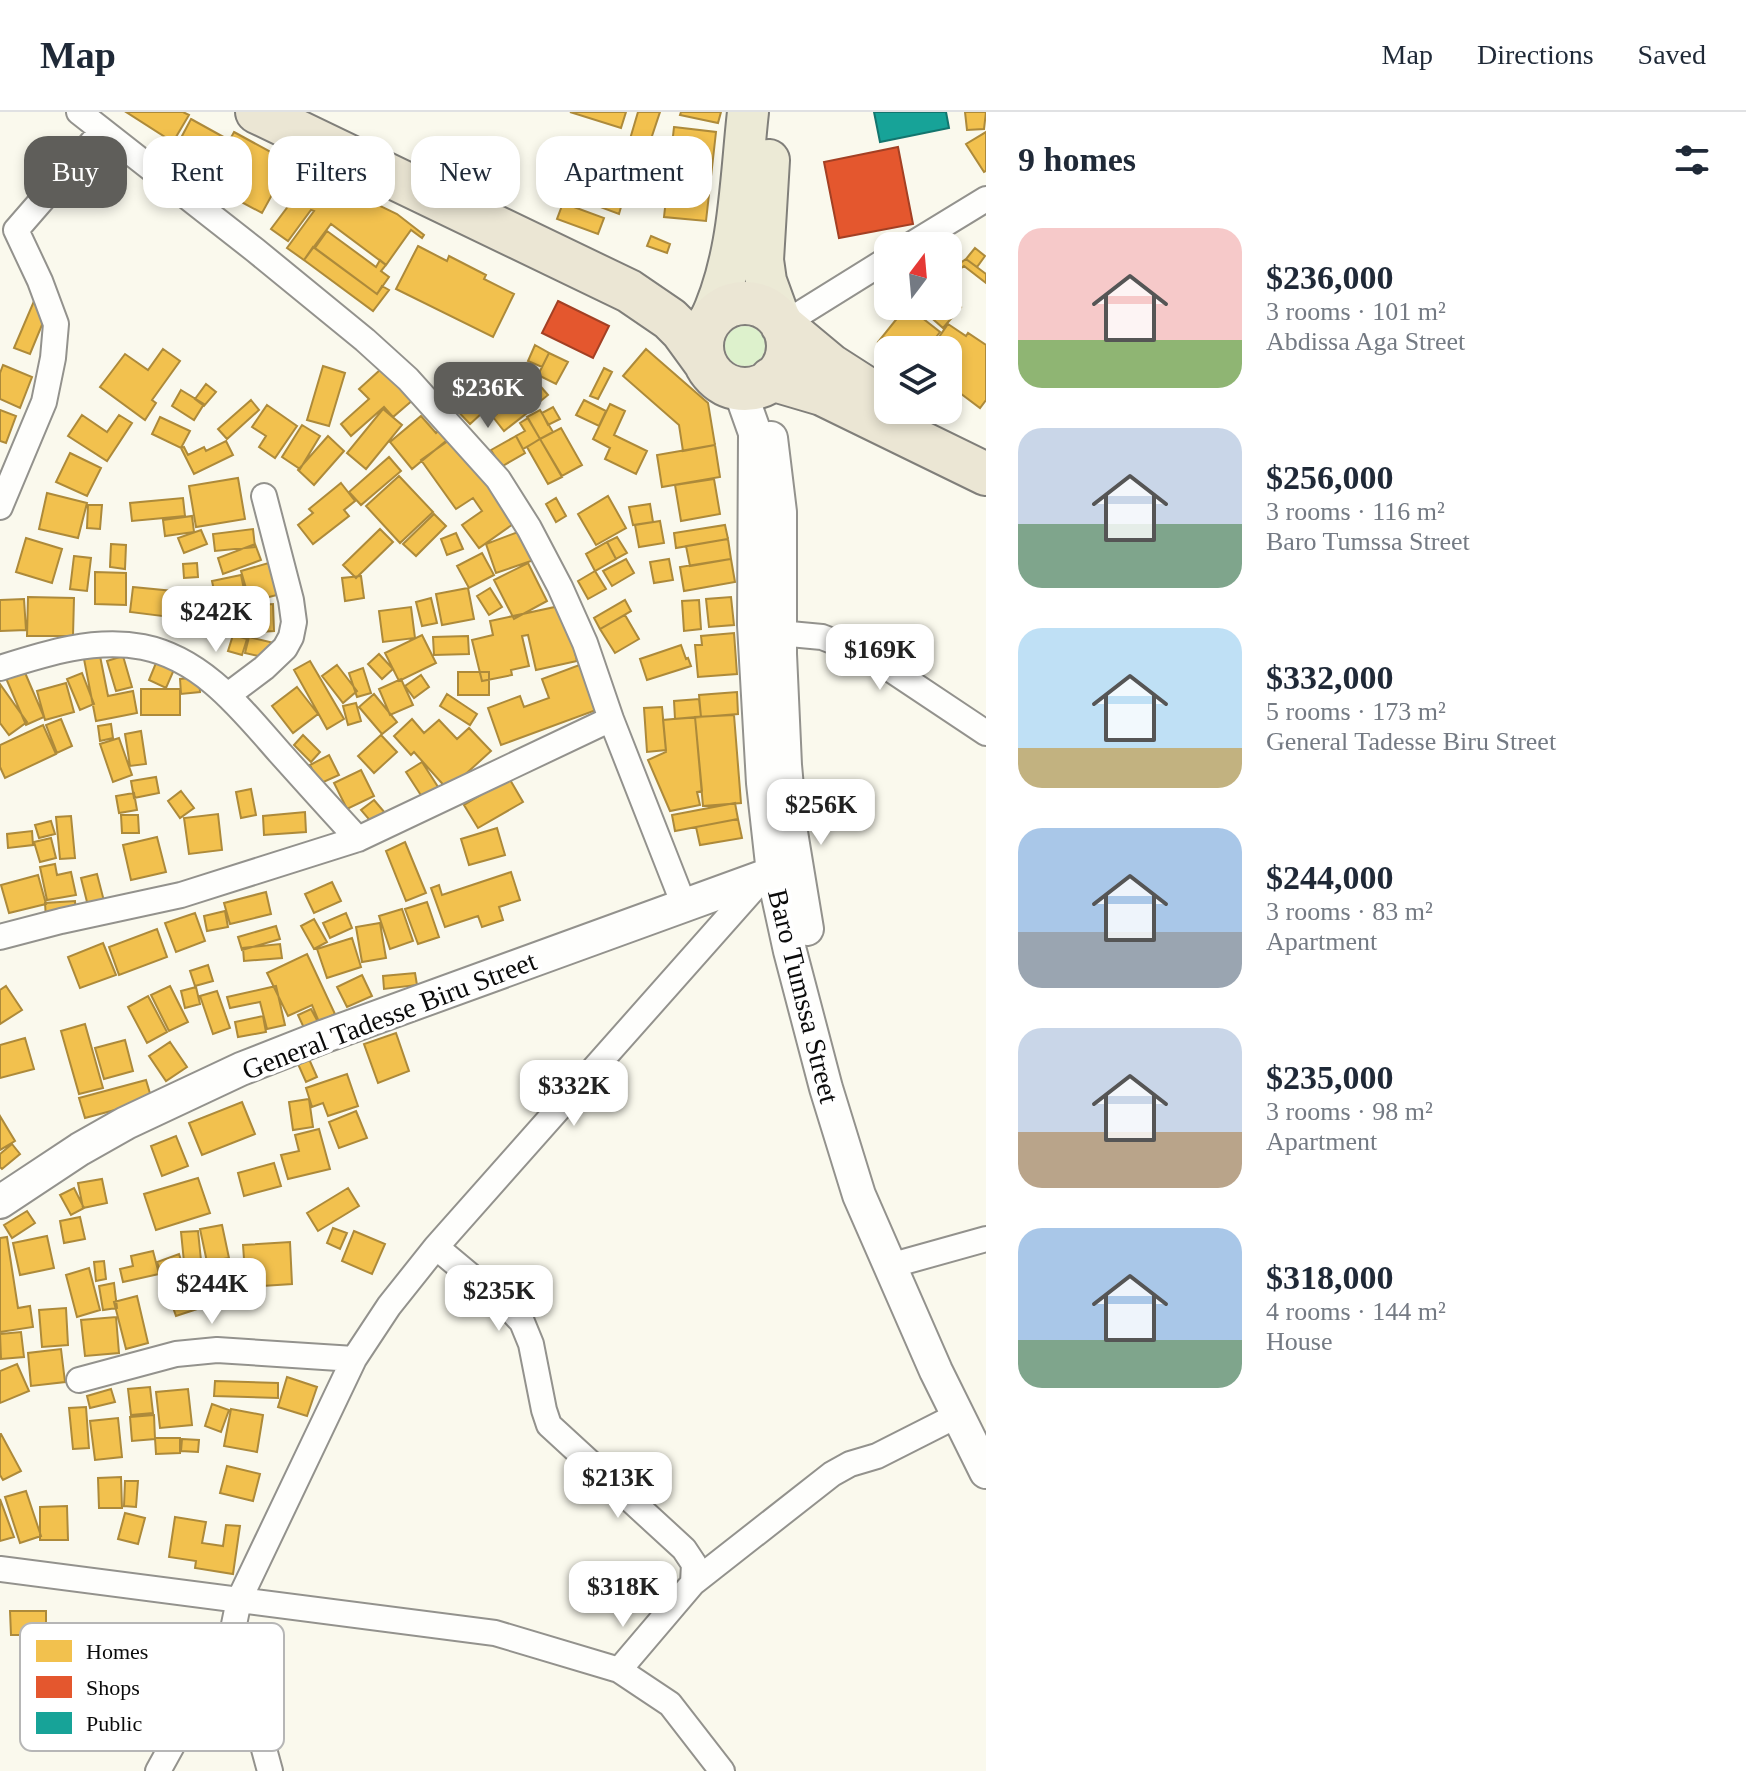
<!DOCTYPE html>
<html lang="en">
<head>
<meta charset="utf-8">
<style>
	body { margin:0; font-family:"Times New Roman",serif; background:#f6f6f7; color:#1f2937; height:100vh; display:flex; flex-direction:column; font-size:30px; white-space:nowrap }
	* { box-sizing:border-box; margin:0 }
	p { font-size:26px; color:#747a83 }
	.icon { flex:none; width:44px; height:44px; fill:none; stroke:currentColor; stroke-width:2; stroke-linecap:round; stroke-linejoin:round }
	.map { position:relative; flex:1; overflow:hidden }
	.side { display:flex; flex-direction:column; background:#fff; width:760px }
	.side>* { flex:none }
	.guide { position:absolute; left:24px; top:24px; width:760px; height:72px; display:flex; gap:16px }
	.needle { width:52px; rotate:16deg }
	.tools { position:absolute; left:874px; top:120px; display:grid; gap:16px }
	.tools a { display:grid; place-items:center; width:88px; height:88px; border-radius:16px; background:#fff; box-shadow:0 4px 12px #0003; font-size:40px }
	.price { position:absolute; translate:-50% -68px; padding:0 18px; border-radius:16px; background:#fff; color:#222; font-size:26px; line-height:52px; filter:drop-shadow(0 2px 4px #0008) }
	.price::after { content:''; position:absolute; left:50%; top:48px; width:24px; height:18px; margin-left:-12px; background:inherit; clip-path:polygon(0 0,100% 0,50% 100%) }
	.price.on { background:#5f5e5a; color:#fff }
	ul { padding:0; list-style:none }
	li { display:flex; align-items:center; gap:24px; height:200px; padding:0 32px }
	li span { display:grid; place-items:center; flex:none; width:224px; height:160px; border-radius:24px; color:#555 }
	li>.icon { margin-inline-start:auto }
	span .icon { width:96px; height:96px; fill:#fffc; stroke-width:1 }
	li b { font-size:34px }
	h2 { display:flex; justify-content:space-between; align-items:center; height:96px; padding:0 32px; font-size:34px }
	.tag { padding:0 28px; border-radius:24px; background:#fff; box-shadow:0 4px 12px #0003; font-size:28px; line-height:72px }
	.tag.on { background:#5f5e5a; color:#fff }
	header { display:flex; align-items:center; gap:48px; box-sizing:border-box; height:112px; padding:0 40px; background:#fff; border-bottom:2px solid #e0e1e3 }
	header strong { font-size:38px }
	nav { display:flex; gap:44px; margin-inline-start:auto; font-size:28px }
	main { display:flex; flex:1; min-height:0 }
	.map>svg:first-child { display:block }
</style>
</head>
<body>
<header>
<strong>Map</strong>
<nav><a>Map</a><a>Directions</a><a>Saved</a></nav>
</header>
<main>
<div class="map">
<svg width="986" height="1659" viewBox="0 0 986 1659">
	<rect width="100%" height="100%" fill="#faf9ed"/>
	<path fill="#ddf1cc" d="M725 234a20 20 0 1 1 40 0a20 20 0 1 1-40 0Z"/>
	<path fill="#f2c14e" stroke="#ad8a3a" stroke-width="2" d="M126 0H183L189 3 173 30Z
		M570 0H626L621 16Z
		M638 0H660L649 33 630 27Z
		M681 0H721L718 11 680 3Z
		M965 0H986L984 17 967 18Z
		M191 7 229 28 209 65 182 51 193 31 182 24Z
		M674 15 716 20 706 109 664 105Z
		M234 20 289 50 397 102 424 123 422 126 411 118 386 153 331 112 304 148 287 136 314 99 311 98 288 129 271 117 292 89 274 79 262 101 206 71Z
		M986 20V59L984 60 966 32Z
		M630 27 651 34 633 91 623 88 619 102 560 80 565 64 613 81Z
		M563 91 604 106 598 122 557 107Z
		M327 119 376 155 380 148 386 153 381 159 389 165 377 182 315 136Z
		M651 124 670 132 667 141 647 134Z
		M418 134 447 149 449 144 486 163 484 167 514 182 493 225 396 177Z
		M313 135 377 182 382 174 389 178 373 199 304 148Z
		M975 136 985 144 977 155 966 147Z
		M966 147 986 162V171L964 154 952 163 949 159Z
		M948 184 961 195 943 216 918 194H948Z
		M34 189 49 196 30 242 14 236Z
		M907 194 940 220 926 238H888L878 230Z
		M948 212 966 224 968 221 986 233V288L980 296 948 272V238H938L942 232 937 228Z
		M535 233 549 241 542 255 528 249Z
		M163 237 180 249 152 288 156 291 145 308 100 275 125 242 148 258Z
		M646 237 708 291 715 333 683 339 679 313 623 264Z
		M549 241 568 250 556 272 538 263Z
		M391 248 421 281 393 305 384 295 351 324 341 312 369 287 359 277Z
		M3 253 32 265 20 296 0 287V261Z
		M323 254 345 261 329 314 307 308Z
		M604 256 612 260 598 287 590 284Z
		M483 257 512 288 502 297 473 266Z
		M535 268 548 283 537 292 534 289 524 297 527 301 504 319 493 305 516 286 521 292 530 285 525 278Z
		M206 272 216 280 204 294 195 287Z
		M457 277 481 302 470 312 446 287Z
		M181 278 204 292 194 308 172 294Z
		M251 288 259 298 227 327 218 317Z
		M584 288 606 299 599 314 576 303Z
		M610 292 625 299 614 323 647 339 636 362 605 347 610 336 593 327Z
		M267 293 297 314 275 346 259 335 266 324 252 315Z
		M553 295 560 307 548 313 542 301Z
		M383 297 402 313 366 357 347 341Z
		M0 298 16 304 6 331 0 329Z
		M540 298 553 320 540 327 527 305Z
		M82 303 107 320 119 303 132 311 107 349 68 324Z
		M421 304 436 321 450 309 458 319 412 357 390 330Z
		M160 305 190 319 181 336 152 322Z
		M528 306 540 327 523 337 516 324 525 319 520 311Z
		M302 313 320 324 300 357 282 345Z
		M561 316 582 353 562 364 540 327Z
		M328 324 344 339 314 373 298 358Z
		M455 324 516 410 479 436 462 413 482 399 473 386 456 397 421 348Z
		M516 324 525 341 501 355 491 338Z
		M540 327 562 365 548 372 527 335Z
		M226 329 233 343 194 362 181 336 184 335 188 343 204 335 206 339Z
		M715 333 720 365 662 375 657 343Z
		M70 341 101 356 87 384 56 370Z
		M389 345 401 359 361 393 349 380Z
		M399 364 433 400 400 431 366 394Z
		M238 366 245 407 196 415 189 374Z
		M714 367 720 402 681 409 675 373Z
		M341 371 355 389 344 398 349 404 313 432 298 413 313 401 309 397Z
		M47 381 87 391 78 426 39 417Z
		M608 384 626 416 596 433 578 402Z
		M183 386 185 404 132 409 130 391Z
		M556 386 566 404 556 410 546 392Z
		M650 392 653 410 633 413 629 395Z
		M88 393H102L100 417 87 416Z
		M434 402 446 414 416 444 403 432Z
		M192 404 194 420 165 424 163 408Z
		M660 409 664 431 639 435 635 413Z
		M725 413 728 427 676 436 674 421Z
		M253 417 255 435 215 439 213 422Z
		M380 417 393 430 356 466 343 453Z
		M526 417 537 447 496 461 486 432Z
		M201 418 207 432 184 441 178 426Z
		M456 421 463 437 447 443 441 427Z
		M617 425 627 441 616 447 607 430Z
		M26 426 62 437 52 471 16 460Z
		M728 427 731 447 690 454 686 434Z
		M607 430 616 447 595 459 586 442Z
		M111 432 126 433 125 457 110 455Z
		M255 432 261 448 223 462 218 446Z
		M482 441 494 463 469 476 457 454Z
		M74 444 91 446 87 479 70 477Z
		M626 447 634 461 612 474 603 459Z
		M669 447 673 468 654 471 650 450Z
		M731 447 735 470 684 479 680 455Z
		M279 448 288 480 250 490 241 459Z
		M197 451 198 465 184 466 183 452Z
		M528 451 547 489 514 507 494 468Z
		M595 459 606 477 588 487 578 469Z
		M95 460 126 461V493L95 492Z
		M241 463 246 487 217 493 212 469Z
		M361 464 364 486 345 489 342 466Z
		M133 475 173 479 170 505 130 500Z
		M468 476 474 507 442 513 436 482Z
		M490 476 502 495 489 503 477 484Z
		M28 485 74 486 73 524H27Z
		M731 485 734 513 709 515 706 487Z
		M431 486 437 511 422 514 416 490Z
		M24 487 26 518 0 519V488Z
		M625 488 631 499 600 517 594 506Z
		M699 488 701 517 684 519 682 489Z
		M273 492 274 519 215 523 213 496Z
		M564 493 577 549 536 558 528 523 522 524 529 554 511 558 512 563 482 569 472 528 493 523 490 509Z
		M411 495 415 526 383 530 379 499Z
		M625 503 639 527 615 541 600 517Z
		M734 521 737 562 698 565 695 533H702L701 524Z
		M233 523 247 527 242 543 228 539Z
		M422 523 436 551 399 569 385 541Z
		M468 524 469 542 434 543 433 525Z
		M249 525 274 531 271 547 245 541Z
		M681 533 686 547 688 546 691 554 647 568 640 547Z
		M379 542 393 557 382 567 368 552Z
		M100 544 108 584 133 579 137 601 96 609 84 547Z
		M123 544 132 575 116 579 107 549Z
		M158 546 176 553 166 576 149 568Z
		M310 549 344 607 327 617 294 558Z
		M582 552 599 597 501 633 488 596 520 584 524 595 549 586 542 567Z
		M337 553 357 579 343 591 322 564Z
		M23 556 44 605 26 613 5 564Z
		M363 556 371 581 357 585 349 561Z
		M458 560H489V583H458Z
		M82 561 94 592 80 598 67 567Z
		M421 563 429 575 414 586 405 574Z
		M199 565 200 580 181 582 180 567Z
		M401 567 413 593 390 603 379 577Z
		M66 571 74 600 45 608 37 579Z
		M0 572 27 610 9 623 0 611Z
		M297 575 318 602 293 621 272 594Z
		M141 577H180V603H141Z
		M737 580 738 602 701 605 699 583Z
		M374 582 397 610 382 622 359 595Z
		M447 582 477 602 470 613 440 594Z
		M699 587 701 605 675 607 674 589Z
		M356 591 361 609 348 613 343 594Z
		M662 595 666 638 647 640 644 596Z
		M734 603 741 691 703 694 695 605Z
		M695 605 702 679 697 680 700 693 670 699 648 648 666 640 663 608Z
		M61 607 72 634 57 641 46 613Z
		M412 607 424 621 439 608 457 627 469 616 491 639 448 678 414 640 411 643 394 624Z
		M111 612 113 626 100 629 98 614Z
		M43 613 56 642 5 666 0 655V633Z
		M141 619 146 652 130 654 125 622Z
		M303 623 320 640 311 650 294 633Z
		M381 623 397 640 374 661 358 644Z
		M119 626 132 663 113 670 100 632Z
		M329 643 339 663 319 672 310 653Z
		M422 650 440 678 424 688 406 660Z
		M361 658 374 684 347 697 334 671Z
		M156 665 159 681 134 686 131 669Z
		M509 666 523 690 478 716 464 693Z
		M251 677 256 703 241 706 236 680Z
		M181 679 194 696 180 706 168 689Z
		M134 681 137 698 119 701 116 684Z
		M374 688 386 702 373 712 361 698Z
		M735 691 738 707 675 719 672 703Z
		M305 700 306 720 264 723 263 704Z
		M218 702 222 738 189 742 184 706Z
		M121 703H138L139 721H122Z
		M71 704 75 746 60 747 56 705Z
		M738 707 742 726 700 733 696 715Z
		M51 709 55 722 39 726 35 713Z
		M497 716 505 743 469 753 461 727Z
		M32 719 33 733 8 736 7 722Z
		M157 725 166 760 131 768 123 733Z
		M51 726 56 746 40 750 34 730Z
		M405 730 426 781 406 789 386 739Z
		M55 752 57 763 71 760 76 783 47 788 40 755Z
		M511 760 520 788 499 795 503 808 482 815 478 804 445 815 431 776 439 773 442 783Z
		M97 762 104 789 88 794 81 766Z
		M38 763 46 792 9 801 1 773Z
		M332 770 341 789 314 801 305 782Z
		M266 780 271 802 230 812 224 791Z
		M75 789 76 805 46 807 45 791Z
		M427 790 439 825 418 832 405 797Z
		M402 797 413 829 390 837 379 804Z
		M225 799 228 815 207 819 204 804Z
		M195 801 205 829 176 840 165 811Z
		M346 801 352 816 330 826 323 811Z
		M314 807 327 830 314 837 301 814Z
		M380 811 386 846 362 850 356 815Z
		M276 814 280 827 242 838 238 825Z
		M157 817 167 845 119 863 109 835Z
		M352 826 361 855 327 866 317 837Z
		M103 831 116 863 80 876 68 845Z
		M280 832 282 846 244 849 243 836Z
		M307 842 335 902 319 910 312 893 288 904 267 861Z
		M208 853 213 869 195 874 190 859Z
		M415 861 417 873 384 877 383 864Z
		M362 863 372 884 347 895 337 875Z
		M6 874 22 898 0 912V878Z
		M170 874 188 910 169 919 151 883Z
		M276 874 285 913 267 917 260 890 230 896 227 885Z
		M196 875 200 892 185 896 181 879Z
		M217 879 230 916 213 922 200 884Z
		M148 884 167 920 147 931 128 895Z
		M311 897 318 910 304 916 298 903Z
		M263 904 266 920 238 925 235 910Z
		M85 912 103 976 79 982 61 919Z
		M396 921 409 959 378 971 364 932Z
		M25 926 34 957 0 966V933Z
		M125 928 133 959 104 967 95 936Z
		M170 930 187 955 166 969 149 944Z
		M309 947 317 965 306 970 298 952Z
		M347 962 358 994 328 1004 323 991 312 995 306 976Z
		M146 968 152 988 85 1006 79 986Z
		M309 987 313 1015 293 1018 289 990Z
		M242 990 255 1022 202 1043 189 1011Z
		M356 999 367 1026 339 1036 329 1010Z
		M0 1004 15 1029 0 1038Z
		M319 1017 330 1057 288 1067 281 1043 299 1039 295 1023Z
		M176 1024 188 1054 162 1064 151 1034Z
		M12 1032 20 1042 2 1057 0 1055V1042Z
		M274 1051 281 1074 244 1084 238 1061Z
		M198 1066 210 1101 156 1118 144 1082Z
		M102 1067 107 1091 83 1096 78 1071Z
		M74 1076 84 1096 71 1103 60 1083Z
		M348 1076 359 1094 318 1119 307 1101Z
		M27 1099 35 1111 12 1126 4 1113Z
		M80 1105 85 1127 64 1131 60 1109Z
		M222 1113 229 1146 207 1150 200 1117Z
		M333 1116 347 1121 340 1137 327 1131Z
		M198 1119 202 1158 185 1160 181 1120Z
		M354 1119 385 1132 372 1162 342 1149Z
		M47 1124 54 1156 20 1163 13 1131Z
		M7 1125 18 1196 30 1194 33 1215 0 1220V1126Z
		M290 1130 292 1172 246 1175 243 1133Z
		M153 1139 159 1162 123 1170 120 1157 133 1154 131 1144Z
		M179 1142 197 1197 176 1204 157 1150Z
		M104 1149 106 1167 96 1169 94 1150Z
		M89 1156 100 1198 77 1205 66 1163Z
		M114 1171 117 1196 103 1198 99 1174Z
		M137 1184 148 1231 126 1237 114 1190Z
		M66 1196 68 1233 42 1235 39 1198Z
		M116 1205 119 1241 85 1244 81 1208Z
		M21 1220 24 1245 1 1247 0 1222Z
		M61 1237 65 1270 31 1274 28 1241Z
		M17 1252 29 1279 0 1291V1259Z
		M287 1265 317 1275 307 1304 278 1295Z
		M215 1269 278 1271V1286L214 1284Z
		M150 1275 153 1301 131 1303 128 1277Z
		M111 1277 115 1290 90 1296 87 1284Z
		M188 1277 192 1313 160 1316 156 1280Z
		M212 1292 229 1298 221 1320 205 1314Z
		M86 1295 89 1336 73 1337 69 1296Z
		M231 1297 263 1303 257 1340 224 1334Z
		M154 1303 155 1327 132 1329 130 1305Z
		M118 1306 122 1345 95 1348 90 1309Z
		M0 1322H1L21 1359 3 1368 0 1363Z
		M155 1326H180V1341L156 1342Z
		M182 1327 199 1328 198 1340 181 1339Z
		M227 1354 260 1362 253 1389 220 1381Z
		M121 1365 122 1396H99L98 1366Z
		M125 1369H138L136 1395 124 1394Z
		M26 1379 41 1424 20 1431 5 1385Z
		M0 1387 14 1425 0 1429Z
		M67 1394 68 1428H40V1395Z
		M125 1401 145 1406 138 1432 118 1427Z
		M175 1405 206 1410 202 1431 223 1434 226 1413 240 1414 233 1462 195 1456 196 1449 169 1445Z
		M10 1499H46V1523H11Z"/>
	<path fill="#e4572e" stroke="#a34024" stroke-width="2" d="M898 35 913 112 839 126 824 50Z
		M558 189 609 214 593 246 542 221Z"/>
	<path fill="#17a398" stroke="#13756e" stroke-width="2" d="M874 0H946L949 16 880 30Z"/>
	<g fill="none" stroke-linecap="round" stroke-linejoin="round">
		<defs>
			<path id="minor" d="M79 0 255 138 365 228 408 267 498 367 529 416 560 475 585 531 611 607 684 793
				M16 118 102 19
				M909 134 986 87
				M782 213 888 147
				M0 395 44 290 53 246 56 212 40 169 16 118
				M779 521 822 525 853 537 887 555 986 621
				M0 556C47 541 94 526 143 535 203 547 242 598 280 641 306 670 332 699 358 727
				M228 583 264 556 285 536 291 525 294 510 291 488 264 384
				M0 825 61 809 181 783 358 727 611 607
				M436 1135 509 1196 522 1210 531 1232 544 1298 549 1313 684 1437 694 1452 693 1471 619 1558
				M900 1151 986 1127
				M79 1268 176 1242 217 1238 354 1247
				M0 1457 495 1521 619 1558 670 1592 722 1659
				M693 1471 832 1362 850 1352 877 1344 958 1303
				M231 1527 237 1538 270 1659
				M158 1659 231 1527 239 1488 354 1247 389 1194 436 1135 763 766"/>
			<path id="tertiary" d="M739 276 755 321 754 513 763 671 773 761 790 839 826 976 859 1083 936 1259 986 1360
				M771 326 780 400V542L785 653 791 720 807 817
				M0 1090 80 1037 126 1011 241 957 325 924 765 764 793 757"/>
			<path id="primary" d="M769 48 763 148 766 169 782 213
				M708 212C740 147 740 71 748 0"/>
			<path id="trunk" d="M257 0 629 179 670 207 682 219 706 252
				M702 234a43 43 0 1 1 86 0a43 43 0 1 1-86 0Z
				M782 213 830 253 883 287
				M771 267 822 282 986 362"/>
		</defs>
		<use href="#minor" stroke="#93928d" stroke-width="28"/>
		<use href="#tertiary" stroke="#93928d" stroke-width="36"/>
		<use href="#primary" stroke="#807f7a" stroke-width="44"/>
		<use href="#trunk" stroke="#807f7a" stroke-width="46"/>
		<use href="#minor" stroke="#fefefc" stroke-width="24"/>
		<use href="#tertiary" stroke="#fefefc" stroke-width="32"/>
		<use href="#primary" stroke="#ecead6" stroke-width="40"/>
		<use href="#trunk" stroke="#ebe6d4" stroke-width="42"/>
	</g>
	<g text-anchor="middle" stroke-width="8" stroke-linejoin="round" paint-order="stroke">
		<g font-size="28" fill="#0b0b0b" stroke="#fff">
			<text transform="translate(804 884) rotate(76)" y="10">Baro Tumssa Street</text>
			<text transform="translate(389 903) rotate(-21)" y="10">General Tadesse Biru Street</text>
		</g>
	</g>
	<rect x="20" y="1511" width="264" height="128" rx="12" fill="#fff" stroke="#b6b6b6" stroke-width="2"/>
	<rect x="36" y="1528" width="36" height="22" fill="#f2c14e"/>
	<rect x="36" y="1564" width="36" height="22" fill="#e4572e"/>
	<rect x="36" y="1600" width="36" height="22" fill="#17a398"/>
	<g font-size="22" fill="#0b0b0b">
		<text x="86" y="1547">Homes</text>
		<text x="86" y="1583">Shops</text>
		<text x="86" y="1619">Public</text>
	</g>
</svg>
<div class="tools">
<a><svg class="needle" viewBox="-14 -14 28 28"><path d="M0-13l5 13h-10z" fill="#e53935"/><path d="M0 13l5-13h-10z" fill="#747a83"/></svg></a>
<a><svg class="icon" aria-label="layers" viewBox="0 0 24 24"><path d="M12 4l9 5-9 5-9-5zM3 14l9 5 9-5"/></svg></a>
</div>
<b class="price on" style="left:488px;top:318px">$236K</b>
<b class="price" style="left:216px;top:542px">$242K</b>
<b class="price" style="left:880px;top:580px">$169K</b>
<b class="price" style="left:821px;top:735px">$256K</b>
<b class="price" style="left:574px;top:1016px">$332K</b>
<b class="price" style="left:212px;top:1214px">$244K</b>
<b class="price" style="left:499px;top:1221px">$235K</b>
<b class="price" style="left:618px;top:1408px">$213K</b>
<b class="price" style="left:623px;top:1517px">$318K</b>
<div class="guide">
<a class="tag on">Buy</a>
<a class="tag">Rent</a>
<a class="tag">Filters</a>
<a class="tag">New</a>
<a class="tag">Apartment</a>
</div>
</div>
<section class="side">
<h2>9 homes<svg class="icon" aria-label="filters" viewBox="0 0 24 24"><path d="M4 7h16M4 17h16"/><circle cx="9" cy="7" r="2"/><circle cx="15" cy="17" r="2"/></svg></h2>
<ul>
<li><span style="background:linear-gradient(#f6c9c9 70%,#8fb573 0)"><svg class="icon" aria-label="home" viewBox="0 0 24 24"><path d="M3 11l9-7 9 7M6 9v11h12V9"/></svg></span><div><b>$236,000</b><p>3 rooms · 101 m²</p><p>Abdissa Aga Street</p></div></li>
<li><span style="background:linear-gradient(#c9d6e8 60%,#7fa58c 0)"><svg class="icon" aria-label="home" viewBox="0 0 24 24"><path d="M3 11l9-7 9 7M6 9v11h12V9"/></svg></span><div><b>$256,000</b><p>3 rooms · 116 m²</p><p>Baro Tumssa Street</p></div></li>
<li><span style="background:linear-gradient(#bfe0f5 75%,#c2b280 0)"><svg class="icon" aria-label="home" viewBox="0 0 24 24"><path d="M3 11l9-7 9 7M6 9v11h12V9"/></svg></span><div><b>$332,000</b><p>5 rooms · 173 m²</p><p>General Tadesse Biru Street</p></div></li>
<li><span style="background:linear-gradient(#a9c7e8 65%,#9aa5b1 0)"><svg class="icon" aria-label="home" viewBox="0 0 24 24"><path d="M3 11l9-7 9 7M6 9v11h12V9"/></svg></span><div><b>$244,000</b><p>3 rooms · 83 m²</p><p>Apartment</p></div></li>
<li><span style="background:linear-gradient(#c9d6e8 65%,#b9a48a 0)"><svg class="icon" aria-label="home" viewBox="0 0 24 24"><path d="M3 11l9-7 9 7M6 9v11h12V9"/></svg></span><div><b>$235,000</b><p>3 rooms · 98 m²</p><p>Apartment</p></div></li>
<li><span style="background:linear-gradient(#a9c7e8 70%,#7fa58c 0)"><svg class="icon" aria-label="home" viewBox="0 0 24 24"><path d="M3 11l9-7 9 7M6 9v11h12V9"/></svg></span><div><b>$318,000</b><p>4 rooms · 144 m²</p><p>House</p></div></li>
</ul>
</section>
</main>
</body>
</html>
